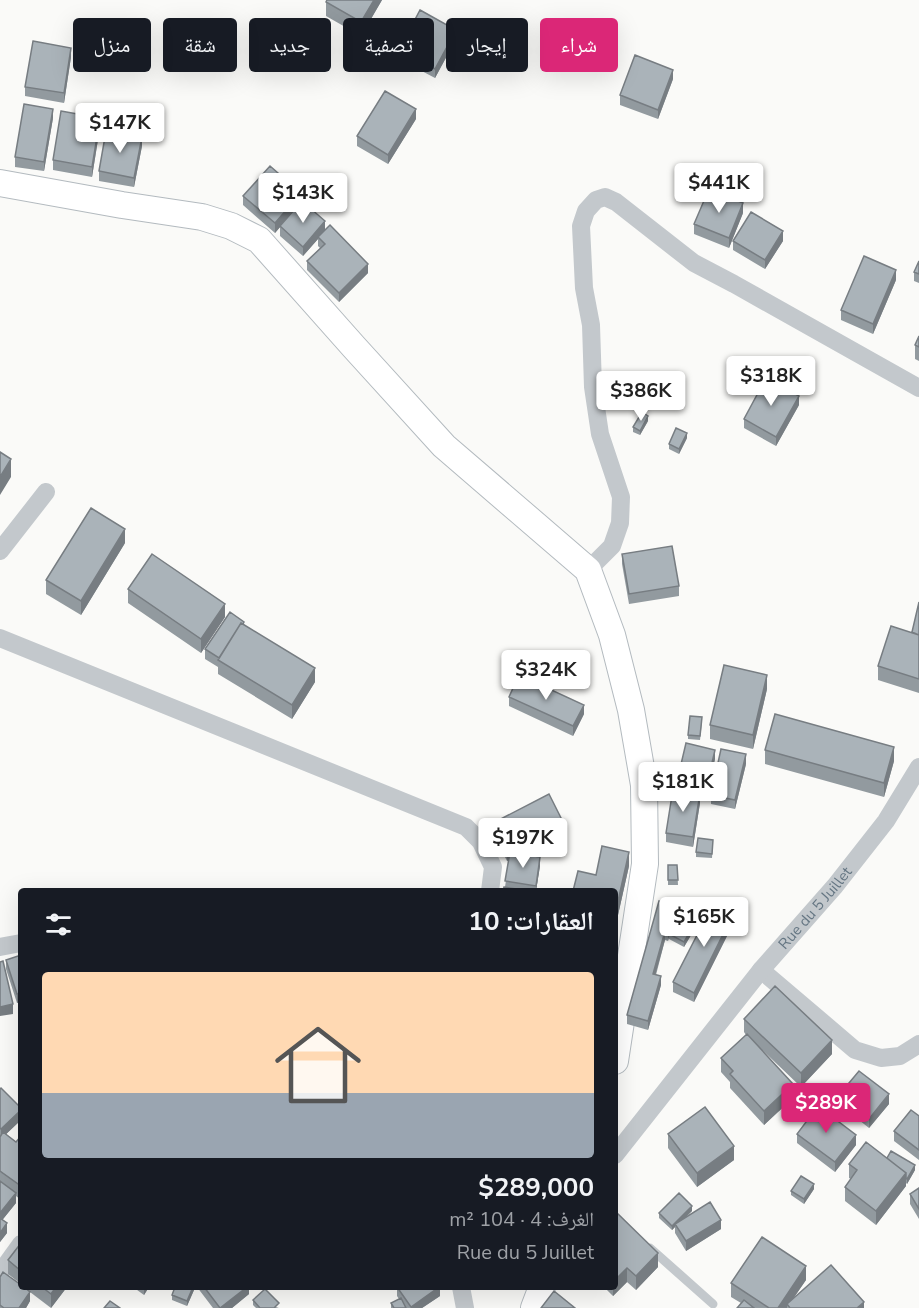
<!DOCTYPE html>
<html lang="ar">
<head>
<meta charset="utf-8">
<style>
	body { margin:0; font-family:"Nunito Sans","Noto Naskh Arabic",sans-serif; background:#20242c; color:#f1f3f6; direction:rtl; height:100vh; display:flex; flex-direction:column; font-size:22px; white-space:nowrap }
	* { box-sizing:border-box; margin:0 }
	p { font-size:20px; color:#9ea1a6 }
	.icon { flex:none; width:33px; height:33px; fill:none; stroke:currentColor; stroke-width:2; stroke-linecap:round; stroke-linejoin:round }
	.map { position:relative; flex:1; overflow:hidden; direction:ltr }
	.panel { position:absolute; left:18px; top:888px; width:600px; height:402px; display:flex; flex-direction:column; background:#171b24; border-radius:6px; box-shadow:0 6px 24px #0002; direction:rtl }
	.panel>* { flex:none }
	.banner { position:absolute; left:18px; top:18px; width:600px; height:54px; direction:rtl; display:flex; gap:12px }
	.price { position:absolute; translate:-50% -51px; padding:0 14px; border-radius:6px; background:#fff; color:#222; font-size:20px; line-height:39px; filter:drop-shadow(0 2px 3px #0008) }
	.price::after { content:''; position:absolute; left:50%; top:36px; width:18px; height:14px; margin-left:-9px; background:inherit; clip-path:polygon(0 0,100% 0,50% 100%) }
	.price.selected { background:#db2777; color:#fff }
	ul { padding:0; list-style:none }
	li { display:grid; align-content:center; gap:12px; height:318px; padding:0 24px }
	li span { display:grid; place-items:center; height:186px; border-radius:6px; color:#555 }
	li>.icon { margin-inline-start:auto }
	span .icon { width:108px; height:108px; fill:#fffc; stroke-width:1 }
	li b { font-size:26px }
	h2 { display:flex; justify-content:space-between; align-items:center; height:72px; padding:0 24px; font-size:26px }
	.chip { padding:0 21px; border-radius:6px; background:#171b24; box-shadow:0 6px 24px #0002; font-size:21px; line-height:54px }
	.chip.selected { background:#db2777; color:#fff }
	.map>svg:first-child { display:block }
</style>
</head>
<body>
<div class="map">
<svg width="919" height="1308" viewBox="0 0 919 1308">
	<rect width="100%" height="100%" fill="#fafaf8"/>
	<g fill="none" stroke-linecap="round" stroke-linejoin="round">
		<defs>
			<path id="secondary" d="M0 183 122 205 202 217 231 226 259 240 354 347 444 446 588 570 612 635 631 710 644 785 645 864 615 1061
				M534 1308 542 1287"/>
		</defs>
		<use href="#secondary" stroke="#b3babf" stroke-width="28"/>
		<path stroke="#c3c8cc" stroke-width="9" d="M650 1248 713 1304"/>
		<g stroke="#c3c8cc" stroke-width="18">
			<path d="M0 551 46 492"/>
			<path d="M588 570 612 546 620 523 621 497 600 434 593 387 591 325 584 288 581 226 586 211 596 200 605 197 616 202 694 263 734 284 919 388"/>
			<path d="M0 638 466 827 481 842 493 867 490 891"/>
			<path d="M0 947 21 943"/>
			<path d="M761 970 855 1050 881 1058 900 1056 919 1044"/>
			<path id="s1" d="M615 1155 761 970 835 886 886 821 919 767"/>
			<path d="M0 1273 21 1244"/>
			<path d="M461 1287 465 1308"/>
		</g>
		<use href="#secondary" stroke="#fff" stroke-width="26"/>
	</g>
	<path fill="#929a9f" d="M327 0H382L361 36 326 16V2Z
		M456 39 435 78 399 59V50Z
		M71 57 64 103 25 96V87Z
		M673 79 658 119 620 105V95Z
		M53 118 44 171 15 167V157Z
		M416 119 388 164 357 146V136Z
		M100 127 92 177 53 170V160Z
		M142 146 134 187 99 181V171Z
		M243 196 301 202 325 230 368 273 339 302 307 270V261L320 248 318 246V239L303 256 280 236V227L275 233 243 205Z
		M743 213 729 248 694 234V224Z
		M733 241H783L765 269 733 250Z
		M919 261V283L914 281V272Z
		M896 280 873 334 841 320V310Z
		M919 336V361L915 359V345Z
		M799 405 776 446 744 428V419Z
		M648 421 640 435 633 432V427Z
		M687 438 679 454 669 449V444Z
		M125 543 81 615 46 594V580Z
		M622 554 679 586V596L629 604 622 564Z
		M128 589 225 617 201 653 128 603Z
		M919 602V693L878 680V666L912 632Z
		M244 625 315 682 292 719 218 674V667L205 659V649Z
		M767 689 753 749 710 739V725Z
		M509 697 584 714 573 736 509 706Z
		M702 722 700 740 688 739V735Z
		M765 750 894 761 884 797 765 764Z
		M715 759 707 793 678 787V777Z
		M746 764 735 809 711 804V795Z
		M700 803 693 847 666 842V833Z
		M493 823 563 832 521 854 540 866 536 891H503L505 887 509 860 507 861 493 833Z
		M713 840 712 858 696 857V852Z
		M668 865H677L678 885H668Z
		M629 866 616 924H615V891L596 875Z
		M659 901 675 915 670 933 694 930 684 947 669 939V935L668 941 665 940 656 975 661 985 648 1030 627 1024V1015Z
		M734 922 694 1002 673 992V982Z
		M21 955 17 1003 6 969V960Z
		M744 1019 832 1054 801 1087 756 1044 793 1098 764 1125 730 1088V1082L721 1072V1058L746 1035 744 1032Z
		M0 1089 21 1108V1120L6 1134 16 1142 21 1136V1200L16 1196V1203L2 1220 7 1233 0 1242Z
		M839 1095 889 1104 869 1128 839 1104Z
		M919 1116V1160L894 1141V1131Z
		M668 1134 734 1160 697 1187 668 1148Z
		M797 1134 856 1145 835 1172 797 1143Z
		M887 1158 915 1170 907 1184 906 1183V1186L876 1225 845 1201V1187L851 1179 849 1178V1164Z
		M919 1188V1219L910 1204V1194Z
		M814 1189 804 1204 791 1195V1191Z
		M615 1211 658 1267 636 1290 627 1282 613 1296 604 1287H615Z
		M692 1211 685 1218 721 1229 686 1251 675 1233V1227L672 1230 659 1218V1213Z
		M21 1243V1284L8 1274V1260Z
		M0 1277 24 1287H67L51 1308 30 1292V1301L26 1308H0Z
		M806 1280 793 1299 864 1308H737L741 1303 731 1297V1283Z
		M133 1287H149L144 1295Z
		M194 1287V1290L187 1306 172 1300V1295Z
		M197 1287H249V1294L232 1308H213Z
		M397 1287H440V1296L422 1308H391V1303L399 1299 397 1296Z
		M253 1300 279 1308H256L253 1305Z"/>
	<path fill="#777d82" d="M374 0H382L361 36V22Z
		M456 30V39L435 78V69Z
		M71 48V57L64 103V93Z
		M673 70V79L658 119V110Z
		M53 109V118L44 171V162Z
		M416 109V119L388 164V155Z
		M100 118V127L92 177V167Z
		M142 137V146L134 187V178Z
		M301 193V203L275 233V223Z
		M743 203V213L729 248V238Z
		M325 221V231L318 237V239L303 256V247Z
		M783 231V241L765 269V260Z
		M368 264V273L339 302V293Z
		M896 270V280L873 334V324Z
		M799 396V405L776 446V437Z
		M648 416V421L640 435V431Z
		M687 433V438L679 454V449Z
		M11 459V477L0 495V477Z
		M125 529V543L81 615V601Z
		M225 604V617L201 653V639Z
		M315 668V682L292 719V705Z
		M767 675V689L753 749V735Z
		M584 705V714L573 736V726Z
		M894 747V761L884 797V783Z
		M715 750V759L707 793V784Z
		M746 754V764L735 809V800Z
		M700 793V803L693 847V837Z
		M563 822V832L507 861V851Z
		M629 852V866L616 924V910Z
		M540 857V866L536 891V886Z
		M675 906V915L668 941V931Z
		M734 912V922L694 1002V993Z
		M694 925V930L684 947V942Z
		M665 931V940L653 983V974Z
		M661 976V985L648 1030V1021Z
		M21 993V1002L17 1003V994Z
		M13 1004V1014L0 1016V1007Z
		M832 1040V1054L801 1087V1073Z
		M793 1084V1098L764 1125V1111Z
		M889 1094V1104L869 1128V1119Z
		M21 1110V1120L1 1139V1129Z
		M856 1135V1145L835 1172V1162Z
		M734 1146V1160L697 1187V1173Z
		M915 1165V1170L907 1184V1179Z
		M906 1173V1186L876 1225V1211Z
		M814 1184V1189L804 1204V1199Z
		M16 1193V1203L0 1223V1213Z
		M692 1206V1211L676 1226 675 1224V1227L672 1230V1226Z
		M721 1220V1229L686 1251V1241Z
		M7 1223V1233L0 1242V1233Z
		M658 1253V1267L636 1290V1276Z
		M806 1266V1280L788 1306 787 1304V1308H778Z
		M627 1268V1282L613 1296V1287H615V1280Z
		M56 1287H67L51 1308V1294Z
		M144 1287H149L144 1295Z
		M193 1287 194 1290 187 1306V1301Z
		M247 1287H249V1294L232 1308H220Z
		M439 1287H440V1296L422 1308H411V1307Z
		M30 1292V1301L26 1308H19Z
		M864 1302V1308H857Z"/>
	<path fill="#aab3b9" stroke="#777d82" stroke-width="1.5" d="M327 0H374L361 22 326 2Z
		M420 10 456 30 435 69 399 50Z
		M33 41 71 48 64 93 25 87Z
		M635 55 673 70 658 110 620 95Z
		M385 91 416 109 388 155 357 136Z
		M24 104 53 109 44 162 15 157Z
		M61 111 100 118 92 167 53 160Z
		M106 131 142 137 134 178 99 171Z
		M270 166 301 193 275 223 243 196Z
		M709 189 743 203 729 238 694 224Z
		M302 201 325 221 303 247 280 226Z
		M751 212 783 231 765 260 733 241Z
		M330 225 368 264 339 293 307 261 325 244 318 237Z
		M864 256 896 270 873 324 841 310Z
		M919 261V274L914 272Z
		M919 336V347L915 345Z
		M766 378 799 396 776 437 744 419Z
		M642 412 648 416 640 431 633 427Z
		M676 428 687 433 679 449 669 444Z
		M0 452 11 459 0 477Z
		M91 508 125 529 81 601 46 580Z
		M672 546 679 586 629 594 622 554Z
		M152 554 225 604 201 639 128 589Z
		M919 602V635L912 632Z
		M230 612 244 622 243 624 241 623 219 658 205 649Z
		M241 623 315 668 292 705 218 660Z
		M891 626 919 635V679L878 666Z
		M724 665 767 675 753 735 710 725Z
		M519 675 584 705 573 726 509 697Z
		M775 714 894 747 884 783 765 750Z
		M690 716 702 717 700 736 688 735Z
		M686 743 715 750 707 784 678 777Z
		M721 749 746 754 735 800 711 795Z
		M673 789 700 793 693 837 666 833Z
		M549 794 563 822 507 851 493 823Z
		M698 838 713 840 712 854 696 852Z
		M602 846 629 852 616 910H615V891H573L578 871 596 875Z
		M510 852 540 857 536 886 505 881Z
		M668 865H677L678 880H668Z
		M504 887 516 889V891H503Z
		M659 901 675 906 668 931H665L653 974 661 976 648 1021 627 1015Z
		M714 902 734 912 694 993 673 982Z
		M679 917 694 925 684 942 669 934Z
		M21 955V993L17 994 6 960Z
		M3 961 13 1004 0 1007V962Z
		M775 986 832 1040 801 1073 744 1019Z
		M747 1034 793 1084 764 1111 730 1074 733 1071 721 1058Z
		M859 1071 889 1094 869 1119 839 1095Z
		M1 1088 21 1108V1110L1 1129 0 1128V1089Z
		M818 1106 856 1135 835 1162 797 1134Z
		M705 1107 734 1146 697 1173 668 1134Z
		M911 1110 919 1116V1150L894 1131Z
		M3 1132 16 1142 21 1136V1186L0 1171V1137Z
		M866 1142 906 1173 876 1211 845 1187 857 1170 849 1164Z
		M891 1151 915 1165 907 1179 906 1178V1173L887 1158Z
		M801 1176 814 1184 804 1199 791 1191Z
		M0 1181 16 1193 0 1213Z
		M919 1188V1209L910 1194Z
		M679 1193 692 1206 672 1226 659 1213Z
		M710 1202 721 1220 686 1241 675 1224Z
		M615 1211 658 1253 636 1276 627 1268 615 1280Z
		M0 1218 7 1223 0 1233Z
		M762 1237 806 1266 778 1308H769L731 1283Z
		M21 1243V1271L8 1260Z
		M831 1265 864 1302 857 1308H790L787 1304Z
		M3 1272 21 1285V1287H24L30 1292 19 1308H4L0 1305V1277Z
		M42 1287H56L51 1294Z
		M175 1287H193L187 1301 172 1295Z
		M204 1287H247L220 1308Z
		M397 1287H439L411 1307Z
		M265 1289 279 1303 274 1308H260L253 1300Z
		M554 1291 575 1308H541Z
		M401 1298 406 1308H394L391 1303Z
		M744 1300 754 1308H737Z
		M110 1301 120 1308H104Z"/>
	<g text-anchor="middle" stroke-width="6" stroke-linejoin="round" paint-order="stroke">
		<g font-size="15" fill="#657683" stroke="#fff">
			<text dy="5" stroke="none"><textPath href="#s1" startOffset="318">Rue du 5 Juillet</textPath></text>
		</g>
	</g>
</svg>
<b class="price" style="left:120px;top:154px">$147K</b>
<b class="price" style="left:719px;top:214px">$441K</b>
<b class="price" style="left:303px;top:224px">$143K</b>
<b class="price" style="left:771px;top:407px">$318K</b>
<b class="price" style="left:641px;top:422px">$386K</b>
<b class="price" style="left:546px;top:701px">$324K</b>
<b class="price" style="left:683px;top:813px">$181K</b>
<b class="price" style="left:523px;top:869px">$197K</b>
<b class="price" style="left:704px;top:948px">$165K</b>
<b class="price selected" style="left:826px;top:1134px">$289K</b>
<div class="banner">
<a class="chip selected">شراء</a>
<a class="chip">إيجار</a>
<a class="chip">تصفية</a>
<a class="chip">جديد</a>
<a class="chip">شقة</a>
<a class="chip">منزل</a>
</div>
<section class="panel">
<h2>العقارات: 10<svg class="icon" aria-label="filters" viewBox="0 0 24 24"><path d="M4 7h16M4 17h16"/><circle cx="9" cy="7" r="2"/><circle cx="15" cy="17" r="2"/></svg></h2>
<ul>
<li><span style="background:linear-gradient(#ffd9b3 65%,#9aa5b1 0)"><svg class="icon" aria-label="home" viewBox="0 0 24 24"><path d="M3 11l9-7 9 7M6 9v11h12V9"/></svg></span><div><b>$289,000</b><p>الغرف: 4 · 104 m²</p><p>Rue du 5 Juillet</p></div></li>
</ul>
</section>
</div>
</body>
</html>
